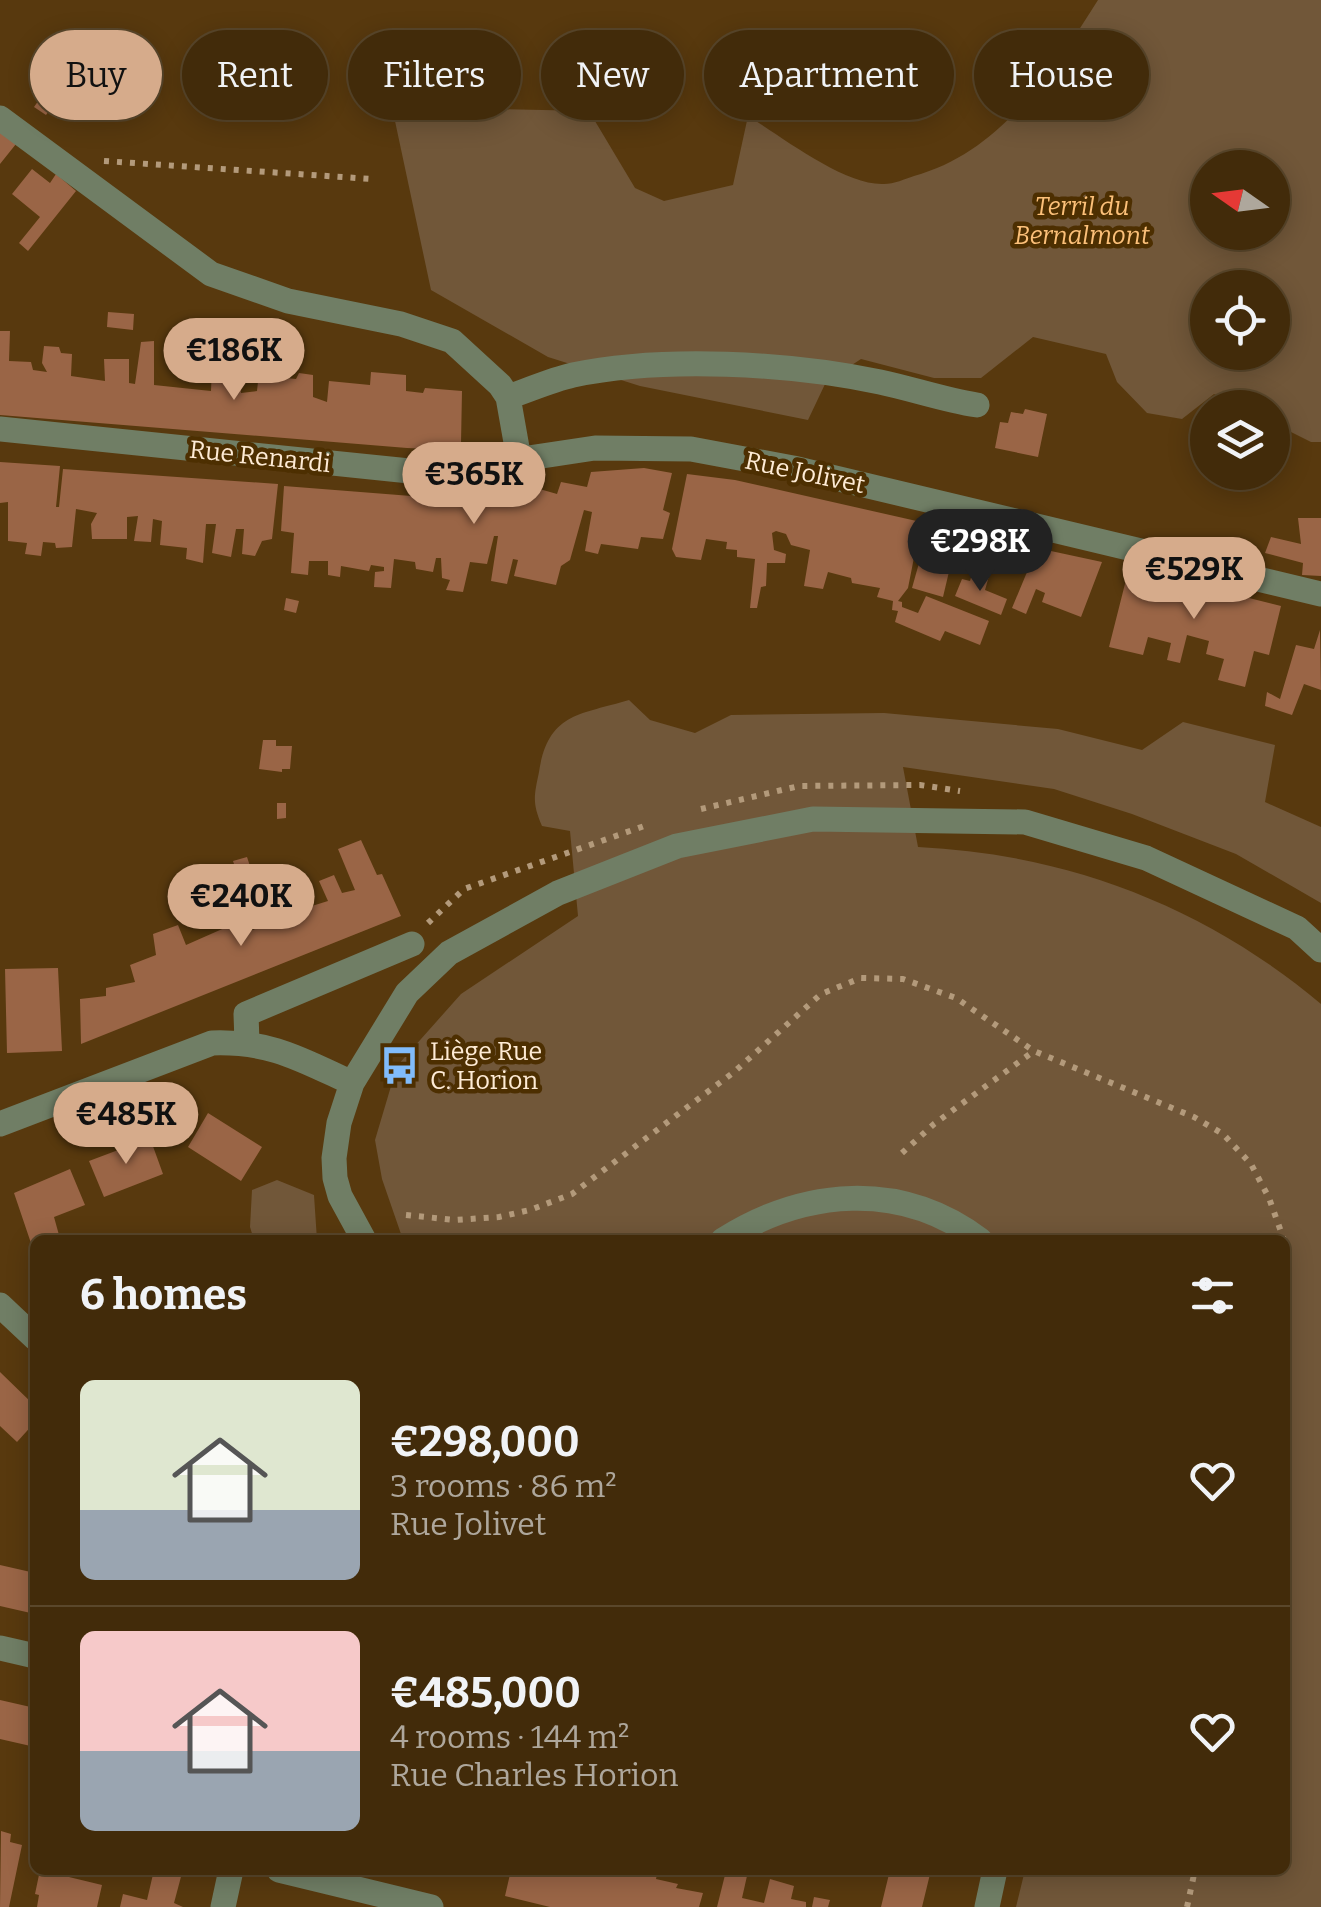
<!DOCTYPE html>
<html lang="en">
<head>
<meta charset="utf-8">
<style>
	body { margin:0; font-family:Bitter,serif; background:#493313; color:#f1f3f6; height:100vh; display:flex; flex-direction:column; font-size:38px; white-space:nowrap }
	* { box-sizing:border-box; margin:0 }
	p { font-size:32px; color:#aea79c }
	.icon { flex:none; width:55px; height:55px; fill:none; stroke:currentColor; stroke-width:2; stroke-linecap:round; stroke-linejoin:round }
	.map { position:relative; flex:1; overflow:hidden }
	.sheet { position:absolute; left:30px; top:1235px; width:1260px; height:640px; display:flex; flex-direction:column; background:#422b0a; border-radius:15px; box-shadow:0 5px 25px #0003,0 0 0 2px #5a472b }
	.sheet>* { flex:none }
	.banner { position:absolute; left:30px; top:30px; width:1262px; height:90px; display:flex; gap:20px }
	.needle { width:65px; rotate:284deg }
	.fabs { position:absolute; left:1190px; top:150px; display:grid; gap:20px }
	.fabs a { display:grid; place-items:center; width:100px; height:100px; border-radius:50%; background:#422b0a; box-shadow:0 5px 25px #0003,0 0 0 2px #5a472b; font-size:50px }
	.price { position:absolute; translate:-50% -85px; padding:0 22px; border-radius:35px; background:#d6ab8b; color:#111; font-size:32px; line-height:65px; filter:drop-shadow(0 2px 5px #0008) }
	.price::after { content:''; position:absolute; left:50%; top:60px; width:30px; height:22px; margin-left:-15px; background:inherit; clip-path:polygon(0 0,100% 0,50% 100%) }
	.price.current { background:#222; color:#fff }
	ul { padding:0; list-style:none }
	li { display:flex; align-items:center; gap:30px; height:250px; padding:0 50px }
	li+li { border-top:2px solid #5a472b }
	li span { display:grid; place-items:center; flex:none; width:280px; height:200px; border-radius:15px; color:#555 }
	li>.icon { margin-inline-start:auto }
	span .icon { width:120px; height:120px; fill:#fffc; stroke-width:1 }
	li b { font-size:42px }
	h2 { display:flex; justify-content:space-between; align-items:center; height:120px; padding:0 50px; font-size:42px }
	.pill { padding:0 35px; border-radius:45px; background:#422b0a; box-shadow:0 5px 25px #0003,0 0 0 2px #5a472b; font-size:35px; line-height:90px }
	.pill.current { background:#d6ab8b; color:#111 }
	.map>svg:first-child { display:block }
</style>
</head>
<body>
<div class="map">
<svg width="1321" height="1907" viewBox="0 0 1321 1907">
	<rect width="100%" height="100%" fill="#58390e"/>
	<path fill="#715739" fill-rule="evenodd" d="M1098 0H1321V442H1311L1273 423 1272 408 1241 407 1214 394 1182 419 1147 413 1117 382 1106 354 1033 337 981 378H934L861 359 826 382 808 420 640 386 548 357 431 290 392 107 589 111 635 188 664 201 733 185 748 116C782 137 845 186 884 184 894 184 905 179 914 176 1000 153 1053 71 1098 0ZM1208 168H1272V232H1208ZM1208 288H1272V352H1208Z
		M629 700 650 720 695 733 731 715 884 713 1058 729 1142 750 1183 722 1275 745 1265 802 1321 827V903L1236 854 1132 814 1054 789 903 767 918 847C1068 854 1206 907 1321 1004V1907H1016L1025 1870H1285V1240H392L401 1234 382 1179 375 1140 397 1066 461 994 578 916 570 831 542 826C532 803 534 796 539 772 548 713 579 715 629 700Z
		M277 1180 314 1195 317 1240H254L250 1227 252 1190Z"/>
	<path fill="#9a6546" d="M41 97 54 104 46 115 34 107Z
		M0 131 16 144 0 164Z
		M32 169 50 183 56 174 76 191 28 251 19 243 40 217 12 194Z
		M108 312 134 314 133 330 107 327Z
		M0 331H10L9 361 31 362 33 370 47 372 42 363 44 346 59 347 61 353 72 354 71 376 105 381 104 359H129V383L135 384 141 342 154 341V385L211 391 212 364 240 369 241 393 257 391 260 363 276 364 275 377 296 379 299 373 313 375V397L327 402 329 381 370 385 371 372 406 375V391L423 393 425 388 462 391 461 443 452 450 407 448 0 415Z
		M1025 409 1047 414 1038 457 995 448 1000 422 1008 423 1011 412 1023 414Z
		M0 462 60 466 56 507H59L63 469 278 484 272 539 262 541 255 556 242 554 244 529H236L231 557 212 553 216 524H206L203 563 186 559 187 548 160 545 162 521 153 519 151 542 134 541 138 516 127 517V539H92L91 524 97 513 76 509 72 547 56 548 55 543 43 542 41 556 25 554 27 543 8 541V502L0 503Z
		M644 468 672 473 663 510 670 513 663 539 641 537 638 549 601 544 598 554 585 551 592 512 584 510 570 560 561 566 556 585 514 576 518 560 513 559 507 584 491 581 498 536H494L487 564 470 562 463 592 446 590 450 580 442 578 441 558H436L433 572 416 569 415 562 394 559 391 588 374 587 375 572 384 571V567L371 565 369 571 341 566 340 577 328 575V561H309L308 575 291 573 294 533 281 531 284 486 424 497 481 495 536 488 557 494 561 482 587 487 591 472Z
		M687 474 735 480 921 522 908 588 898 601 902 602V607L918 613 926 596 989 621 980 645 945 631 940 641 895 622 898 611 892 610 893 601 877 597 880 588 852 583 851 578 828 572 823 589 804 586 810 550 791 545 786 534 776 531 772 533 774 550 786 554 785 563H767L766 586 761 587 757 608H750L755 559 737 557V550L726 549 727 542 706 539 701 560 676 557 672 549Z
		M1298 518H1321V576L1302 575 1303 563 1265 553 1271 537 1301 544Z
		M930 524 1004 540 993 566 972 560 971 565 952 559 943 597 912 588Z
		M1037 548 1102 562 1081 617 1042 602 1045 593 1036 589 1026 614 1012 608Z
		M1129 568 1281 606 1269 655 1254 651 1245 687 1218 680 1224 659 1206 654 1209 641 1187 635 1180 663 1167 660 1171 643 1148 637 1143 655 1109 647Z
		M973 571 989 576 985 590 1007 599 1001 615 955 596 962 579 970 581Z
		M286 598 299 601 296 613 284 610Z
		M1320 630 1321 690 1304 684 1292 715 1265 706 1267 692 1280 699 1296 645 1314 649Z
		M263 740H276V746H292L290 769H282V772L259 769Z
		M277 803H286V818L277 819Z
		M361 840 377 875 382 874 401 916 81 1044 80 999 106 996V988L135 982 130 965 156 955 153 934 178 925 186 945 229 926 222 911 237 904 248 932 274 921 273 918 328 901 319 881 334 875 342 893 355 890 338 849Z
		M247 857 250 866 236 870 233 861Z
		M58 968 62 1051 7 1053 5 969Z
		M208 1113 262 1147 241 1181 188 1147Z
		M150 1138 163 1174 104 1197 89 1161Z
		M70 1169 85 1205 54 1217 59 1235 48 1240H35L34 1252 14 1193Z
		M0 1372 35 1406V1422L17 1442 0 1426Z
		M0 1565 35 1573V1614L0 1606Z
		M0 1700 35 1708V1747L0 1739Z
		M1 1831 11 1834 10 1842 22 1845 9 1907H0Z
		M40 1870 102 1885 97 1907H37L39 1895 35 1894Z
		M154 1870 182 1873 174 1903 183 1907H120L123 1894 147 1900Z
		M511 1870H609L631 1876 633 1870H658L656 1879 678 1884 676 1888 703 1893 699 1907H550L505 1896Z
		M890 1870H931L922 1907H881Z
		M726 1871 747 1876 742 1898 764 1903 770 1879 794 1886 791 1899 806 1902V1907H717Z
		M814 1897 830 1900 828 1907H812Z"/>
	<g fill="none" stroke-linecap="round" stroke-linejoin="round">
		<path stroke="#b39a7b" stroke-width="6" stroke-dasharray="5 8" stroke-linecap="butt" d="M104 161 371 179
			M701 809 799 786 920 785 960 791
			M428 923 464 889 650 824
			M902 1153 934 1124 1034 1051
			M406 1215 455 1220 499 1217 530 1210 572 1194 734 1072 821 994 861 978 903 979 956 998 1034 1051 1194 1117 1223 1134 1251 1164 1269 1198 1284 1240
			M1187 1907 1195 1870"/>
		<path stroke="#707e65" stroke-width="25" d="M0 118 211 274 288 301 401 324 452 341 500 385 508 397 519 459
			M508 397C529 390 551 380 573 375 664 356 789 363 880 382 913 389 944 400 977 405
			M0 429 429 473 595 448 691 449 793 468 1321 594
			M247 1042 246 1014 412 944
			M0 1124 212 1043C271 1041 300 1059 352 1083
			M364 1240 340 1196 335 1178 334 1158 339 1123 352 1083 407 993 449 953 558 893 677 846 813 819 1025 822 1146 858 1297 928 1321 950
			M723 1240C804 1189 900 1180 980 1240
			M0 1305 35 1338
			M0 1648 35 1656
			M279 1870 431 1907
			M223 1907 231 1870
			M987 1907 995 1870"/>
	</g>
	<defs>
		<symbol id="bus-bare" viewBox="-9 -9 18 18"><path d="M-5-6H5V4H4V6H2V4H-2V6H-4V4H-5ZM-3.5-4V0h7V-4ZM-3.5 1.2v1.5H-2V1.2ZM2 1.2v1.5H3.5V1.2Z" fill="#81bcfa" stroke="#4d2f01" stroke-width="2.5" paint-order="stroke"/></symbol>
	</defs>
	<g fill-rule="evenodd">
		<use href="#bus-bare" x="372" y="1038" width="55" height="55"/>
	</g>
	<g text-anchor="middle" stroke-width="9" stroke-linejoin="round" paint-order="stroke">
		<g font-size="25" font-style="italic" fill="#fcc079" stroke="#4d2f01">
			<text x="1082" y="215">Terril du<tspan x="1082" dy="29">Bernalmont</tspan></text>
		</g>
		<g font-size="25" fill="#feebd5" stroke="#4d2f01">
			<text transform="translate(260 456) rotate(6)" y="9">Rue Renardi</text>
			<text transform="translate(805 472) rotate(12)" y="9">Rue Jolivet</text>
		</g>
		<g font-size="25" fill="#feebd5" stroke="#4d2f01" text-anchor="start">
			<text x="430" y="1060">Liège Rue<tspan x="430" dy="29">C. Horion</tspan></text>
		</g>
	</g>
</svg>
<div class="fabs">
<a><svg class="needle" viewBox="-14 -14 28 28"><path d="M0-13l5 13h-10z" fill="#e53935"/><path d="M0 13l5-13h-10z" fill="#aea79c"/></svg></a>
<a><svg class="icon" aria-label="locate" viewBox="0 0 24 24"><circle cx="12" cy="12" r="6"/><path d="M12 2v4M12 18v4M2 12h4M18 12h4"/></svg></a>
<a><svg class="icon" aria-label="layers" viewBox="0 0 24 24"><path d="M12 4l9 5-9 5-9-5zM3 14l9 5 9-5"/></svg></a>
</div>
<b class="price" style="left:234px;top:403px">€186K</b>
<b class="price" style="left:474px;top:527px">€365K</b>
<b class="price current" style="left:980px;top:594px">€298K</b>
<b class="price" style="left:1194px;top:622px">€529K</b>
<b class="price" style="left:241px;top:949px">€240K</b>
<b class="price" style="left:126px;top:1167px">€485K</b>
<div class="banner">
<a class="pill current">Buy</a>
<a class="pill">Rent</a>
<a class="pill">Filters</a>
<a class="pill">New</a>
<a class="pill">Apartment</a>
<a class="pill">House</a>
</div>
<section class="sheet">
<h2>6 homes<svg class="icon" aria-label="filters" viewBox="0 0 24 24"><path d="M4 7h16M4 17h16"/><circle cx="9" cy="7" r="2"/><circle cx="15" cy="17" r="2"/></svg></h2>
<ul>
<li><span style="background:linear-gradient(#dfe7d0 65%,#9aa5b1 0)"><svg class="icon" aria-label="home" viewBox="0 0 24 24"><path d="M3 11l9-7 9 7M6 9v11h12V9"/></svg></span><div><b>€298,000</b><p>3 rooms · 86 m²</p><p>Rue Jolivet</p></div><svg class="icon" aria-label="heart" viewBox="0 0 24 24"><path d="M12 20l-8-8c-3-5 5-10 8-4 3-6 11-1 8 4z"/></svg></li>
<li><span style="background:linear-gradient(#f6c9c9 60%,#9aa5b1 0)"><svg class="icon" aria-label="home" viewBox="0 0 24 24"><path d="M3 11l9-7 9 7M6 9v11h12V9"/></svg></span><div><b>€485,000</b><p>4 rooms · 144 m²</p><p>Rue Charles Horion</p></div><svg class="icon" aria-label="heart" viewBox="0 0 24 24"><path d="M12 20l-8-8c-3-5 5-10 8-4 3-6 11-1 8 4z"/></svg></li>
</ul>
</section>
</div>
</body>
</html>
